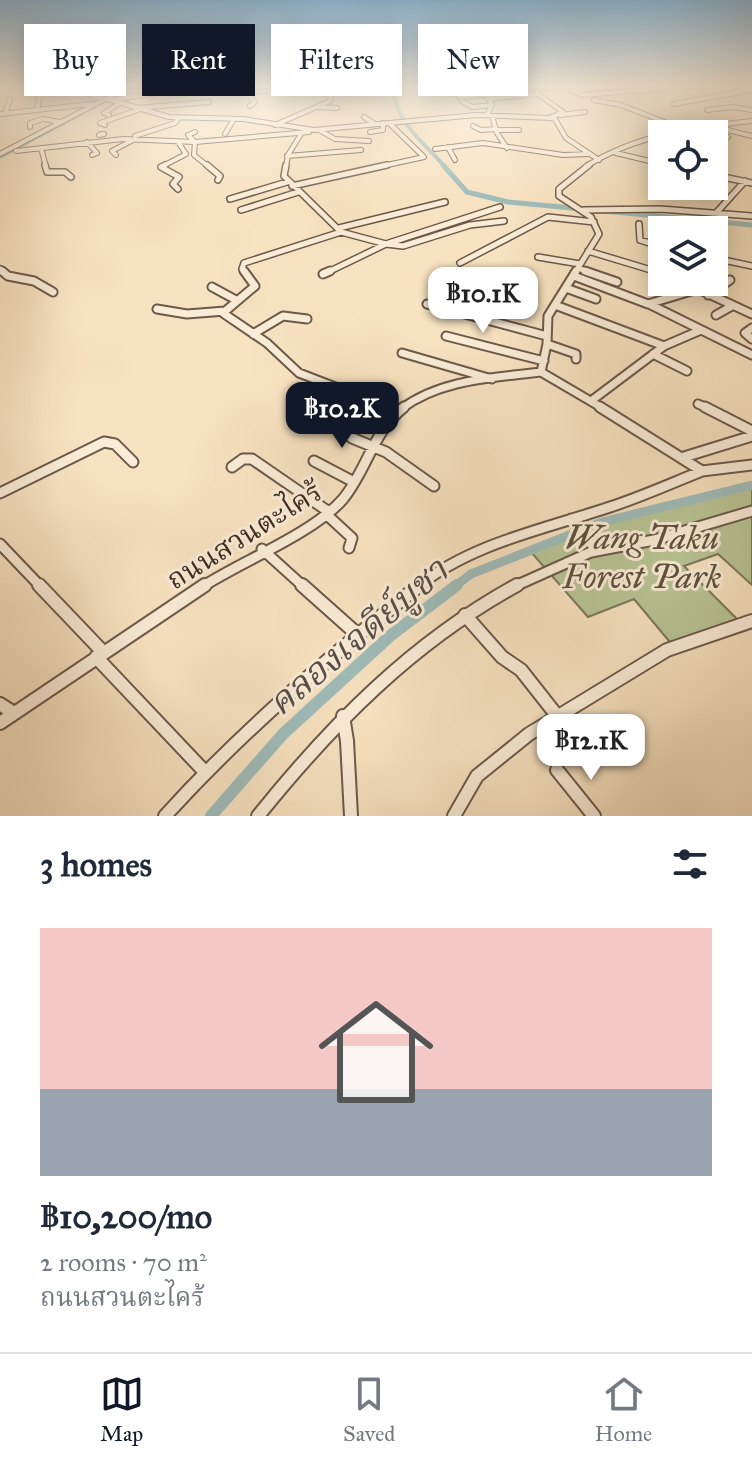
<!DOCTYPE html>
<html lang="en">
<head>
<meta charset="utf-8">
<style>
	body { margin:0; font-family:"IM FELL Great Primer","Noto Serif Thai",serif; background:#f6f6f7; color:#1f2937; height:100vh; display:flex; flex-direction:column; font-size:30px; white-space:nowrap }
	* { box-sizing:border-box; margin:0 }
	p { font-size:26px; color:#747a83 }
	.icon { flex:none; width:44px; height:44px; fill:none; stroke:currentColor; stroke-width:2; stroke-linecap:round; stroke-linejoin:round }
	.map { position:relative; height:816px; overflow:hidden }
	.drawer { display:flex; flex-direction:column; background:#fff; flex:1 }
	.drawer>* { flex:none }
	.top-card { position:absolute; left:24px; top:24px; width:704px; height:72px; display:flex; gap:16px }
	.fabs { position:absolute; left:648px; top:120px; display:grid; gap:16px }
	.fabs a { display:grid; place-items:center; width:80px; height:80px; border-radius:0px; background:#fff; box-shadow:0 4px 20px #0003; font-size:40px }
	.price { position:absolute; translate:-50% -68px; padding:0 18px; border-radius:16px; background:#fff; color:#222; font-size:26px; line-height:52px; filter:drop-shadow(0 2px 4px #0008) }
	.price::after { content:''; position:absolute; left:50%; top:48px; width:24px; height:18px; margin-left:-12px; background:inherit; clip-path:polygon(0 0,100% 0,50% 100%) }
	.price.current { background:#111827; color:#fff }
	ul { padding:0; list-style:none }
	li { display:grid; align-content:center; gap:16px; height:424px; padding:0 40px }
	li+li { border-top:2px solid #e0e1e3 }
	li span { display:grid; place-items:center; height:248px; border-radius:0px; color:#555 }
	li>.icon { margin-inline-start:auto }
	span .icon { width:144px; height:144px; fill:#fffc; stroke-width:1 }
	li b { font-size:34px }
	h2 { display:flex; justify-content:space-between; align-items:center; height:96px; padding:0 40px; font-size:34px }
	.chip { padding:0 28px; border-radius:0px; background:#fff; box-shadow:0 4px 20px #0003; font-size:28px; line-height:72px }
	.chip.current { background:#111827; color:#fff }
	.menu { display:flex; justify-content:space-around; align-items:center; height:112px; border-top:2px solid #e0e1e3; background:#fff; font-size:22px; color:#747a83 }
	.menu a { display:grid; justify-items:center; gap:4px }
	.menu .current { color:#111827 }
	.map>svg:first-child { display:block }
</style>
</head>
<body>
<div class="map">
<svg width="752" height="816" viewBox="0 0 752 816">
	<rect width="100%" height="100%" fill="#f7e2c1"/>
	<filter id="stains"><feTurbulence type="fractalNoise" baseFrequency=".0025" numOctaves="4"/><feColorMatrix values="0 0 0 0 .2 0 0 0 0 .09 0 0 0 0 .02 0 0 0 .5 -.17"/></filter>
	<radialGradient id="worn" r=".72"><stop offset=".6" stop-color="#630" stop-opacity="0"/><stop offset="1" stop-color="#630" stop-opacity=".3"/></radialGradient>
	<path fill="#b8c496" stroke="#7b785c" stroke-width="2" d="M752 485V585L718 554 684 566 739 621 674 647 634 599 588 617 530 551 602 522Z"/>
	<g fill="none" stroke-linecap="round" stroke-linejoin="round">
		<path stroke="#9fbcba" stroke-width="4" d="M406 85 394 95C400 127 425 143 445 167
			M0 157 82 113"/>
		<path stroke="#9fbcba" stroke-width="5" d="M443 165 467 192 508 202 752 225"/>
		<path stroke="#9fbcba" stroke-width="9" d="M454 587 471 574 602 522 752 485"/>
		<path stroke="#9fbcba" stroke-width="12" d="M211 816 283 734 390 636 457 585"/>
		<defs>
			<path id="street-far4" d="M77 85 93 97 111 100 211 85
				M217 85 246 93 315 85
				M333 85 334 89
				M536 85 538 94 563 112 551 117
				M734 85 752 87
				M536 87 572 88
				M569 89 583 95 711 85
				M574 90 632 85
				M246 93 255 102 250 106
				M459 97 485 95 489 99
				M492 98 488 93 517 91
				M111 100 169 117 243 119 314 130 476 115 551 118 555 119 566 138 599 160
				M594 100 621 105 685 130
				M462 101 472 107 492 105
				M674 104 752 90
				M317 107 337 108
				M137 108 209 102
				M37 110 41 89
				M707 110 733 107 752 110
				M0 114 91 104
				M5 114 10 99
				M109 115 104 113 120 103
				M487 115 492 105 489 99 538 94
				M560 115 585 112
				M492 116 497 133 507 148
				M364 117 375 124
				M105 125 100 123 138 110
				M275 125 330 101 331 96 320 92 315 85
				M473 126 481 130 496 129
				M30 127V123L43 119 60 122
				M720 128 752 136
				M319 130 335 139 369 141
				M496 130H519
				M195 132 188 135 195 142 194 155 209 167
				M370 132 383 130V123
				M101 134H104L99 135Z
				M225 134 234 119
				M135 136 175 123 179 118
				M714 136 728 137
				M87 142 97 153 92 155
				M448 147 455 160
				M41 148 46 167
				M435 149 483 143 563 155 588 154
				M16 151 123 139 195 142 309 132
				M616 153 662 164
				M0 154 132 85
				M116 155 112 151 133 140
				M287 156 361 150
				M161 167 186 154 178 142
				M286 167 288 155 301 134
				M378 167 424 157 389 123
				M585 167C635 135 694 127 752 121"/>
			<path id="street-far3" d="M45 165 47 172H65L71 177
				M165 165 161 167 179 177 173 184 178 189
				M207 165 220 176 218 180
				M286 165 284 176 341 232 386 244 403 246 470 225 504 221
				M714 175 752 183
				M292 186 387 165
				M230 199 287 182
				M241 210 298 192
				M583 210 660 209 752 216
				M717 212 745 181
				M639 224 640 240 662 247
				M339 228 445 202
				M588 251 661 273
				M538 257 580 264
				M714 258 752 266
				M460 263 548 217 594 222
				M578 268 591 273
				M0 269 4 273
				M246 273 242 269 244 263 341 232
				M326 273 386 244 500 207
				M575 273 599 234 591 217 559 196V189L589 165"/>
			<path id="street-far2" d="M2 271 8 276 34 281 53 292
				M244 271 255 286 223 313 267 343 299 373 343 390 376 409
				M585 271 617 282
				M654 271 662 273
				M323 274 330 271
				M574 276 648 304 698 289
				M683 282 752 314
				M212 287 236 300
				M566 288 596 299
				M708 295 730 280
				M427 304 547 336
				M649 304 752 355
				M555 305 664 346
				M157 309 187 314 225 311
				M716 315 732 306
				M752 328 745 333 752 339
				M253 334 283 316 307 319
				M446 336 544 361
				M547 344 576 354V359
				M402 353 492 379
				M653 354 687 371
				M541 372 604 409
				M591 401 664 346 701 330
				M698 404 709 409
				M401 409C441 379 493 378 541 372L547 344 548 316 576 271"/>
			<path id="street-far1" d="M373 407 391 418
				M600 407 702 471 752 465
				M705 407 752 431
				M320 423 336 426 352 438 386 452 434 486
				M684 457 752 436
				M314 461 354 482
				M232 467 243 459H252L329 512
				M0 493 104 442 115 444 133 462
				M326 514 352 538 349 548
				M571 519 597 551
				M0 544 41 587
				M262 549 304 587
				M202 587C242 561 314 533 343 499 367 470 373 431 404 407
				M417 587C472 543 545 529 610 507 641 497 672 483 702 471
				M513 587 591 552 654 540 752 511"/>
			<path id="street" d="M39 585 103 652
				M302 585 357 634
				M465 615 502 657 521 670 558 717
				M96 657 205 772
				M0 704 14 713
				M343 716 347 741 351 816
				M0 723 205 585
				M557 770 594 816
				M165 816C242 731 330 656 420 585
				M258 816C332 724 413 642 517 585
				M454 816 477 776 529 734 667 650 752 621"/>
		</defs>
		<use href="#street-far4" stroke="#6c594a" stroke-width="6"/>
		<use href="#street-far3" stroke="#6c594a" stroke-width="8"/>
		<use href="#street-far2" stroke="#6c594a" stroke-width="11"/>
		<use href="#street-far1" stroke="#6c594a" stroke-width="13"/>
		<use href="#street" stroke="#6c594a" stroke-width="16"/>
		<use href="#street-far4" stroke="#faecd7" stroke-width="4"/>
		<use href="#street-far3" stroke="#faecd7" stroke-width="5"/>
		<use href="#street-far2" stroke="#faecd7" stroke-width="7"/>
		<use href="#street-far1" stroke="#faecd7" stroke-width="9"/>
		<use href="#street" stroke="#faecd7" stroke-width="12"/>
	</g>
	<linearGradient id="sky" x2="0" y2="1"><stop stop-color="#8bb7d6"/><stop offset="0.43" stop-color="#fbf2e3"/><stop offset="1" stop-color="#fbf2e3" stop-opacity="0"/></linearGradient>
	<rect width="752" height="199" fill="url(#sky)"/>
	<g text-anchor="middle" stroke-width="6" stroke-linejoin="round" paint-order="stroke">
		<g font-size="28" fill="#3e2b22" stroke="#faecd7">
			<text transform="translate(244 535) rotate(-32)" y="10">ถนนสวนตะไคร้</text>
		</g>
		<g font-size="34" font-style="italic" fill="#5c513f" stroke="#faecd7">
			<text x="642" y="549">Wang Taku<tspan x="642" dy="39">Forest Park</tspan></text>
		</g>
		<g font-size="36" font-style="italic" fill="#564f48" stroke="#faecd7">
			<text transform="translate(357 636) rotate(-40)" y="13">คลองเจดีย์บูชา</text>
		</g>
	</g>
	<rect width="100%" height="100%" filter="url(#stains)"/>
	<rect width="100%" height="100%" fill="url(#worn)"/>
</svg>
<div class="fabs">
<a><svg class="icon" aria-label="locate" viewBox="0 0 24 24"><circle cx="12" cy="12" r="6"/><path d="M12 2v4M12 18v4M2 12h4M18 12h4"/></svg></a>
<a><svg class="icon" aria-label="layers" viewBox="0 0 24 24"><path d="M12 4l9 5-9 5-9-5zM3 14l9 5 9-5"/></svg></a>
</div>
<b class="price" style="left:483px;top:335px">฿10.1K</b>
<b class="price current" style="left:342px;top:450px">฿10.2K</b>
<b class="price" style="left:591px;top:782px">฿12.1K</b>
<div class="top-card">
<a class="chip">Buy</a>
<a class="chip current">Rent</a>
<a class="chip">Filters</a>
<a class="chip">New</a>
</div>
</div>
<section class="drawer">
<h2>3 homes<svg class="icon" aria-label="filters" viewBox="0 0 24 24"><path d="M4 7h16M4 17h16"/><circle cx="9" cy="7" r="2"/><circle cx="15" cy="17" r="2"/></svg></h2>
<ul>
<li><span style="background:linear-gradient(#f6c9c9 65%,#9aa5b1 0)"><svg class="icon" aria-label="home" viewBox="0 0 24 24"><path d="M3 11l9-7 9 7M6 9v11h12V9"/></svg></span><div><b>฿10,200/mo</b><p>2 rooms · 70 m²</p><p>ถนนสวนตะไคร้</p></div></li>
</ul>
</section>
<nav class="menu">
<a class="current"><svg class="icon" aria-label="map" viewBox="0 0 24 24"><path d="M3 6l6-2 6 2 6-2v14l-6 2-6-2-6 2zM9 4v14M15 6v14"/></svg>Map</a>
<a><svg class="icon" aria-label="saved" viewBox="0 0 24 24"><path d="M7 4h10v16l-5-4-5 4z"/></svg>Saved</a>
<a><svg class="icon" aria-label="home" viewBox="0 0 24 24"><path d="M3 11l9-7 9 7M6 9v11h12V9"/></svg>Home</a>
</nav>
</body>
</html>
